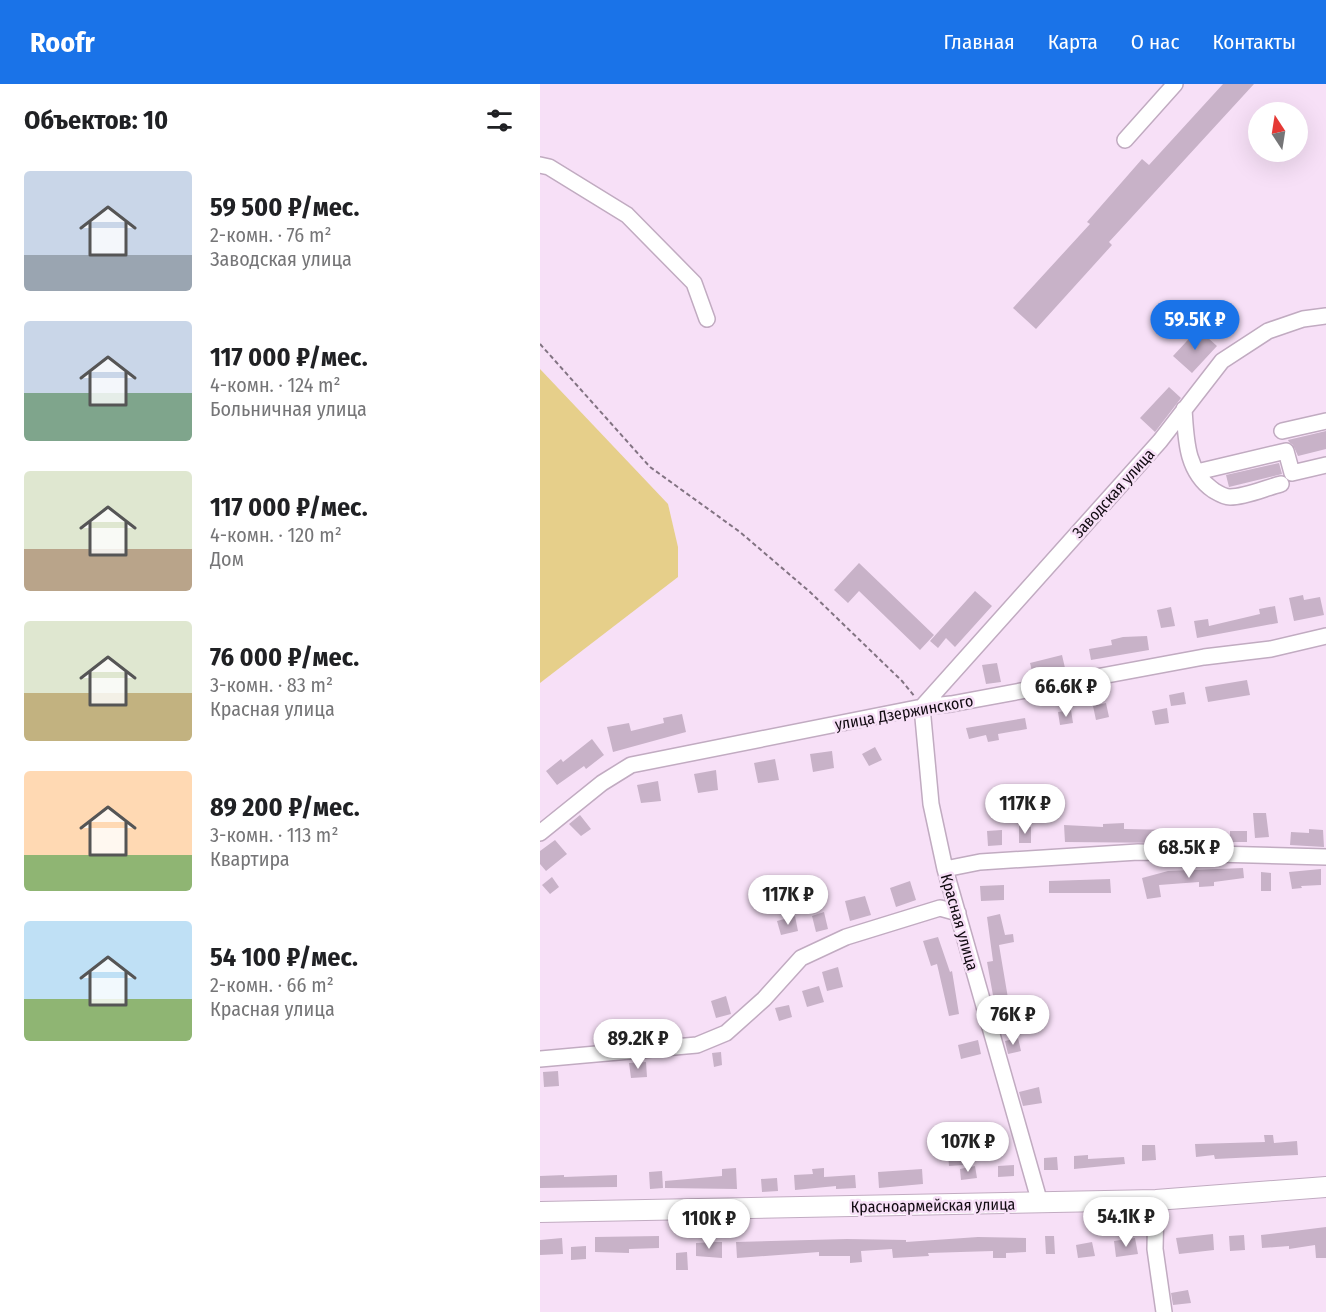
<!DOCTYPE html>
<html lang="ru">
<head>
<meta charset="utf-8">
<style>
	body { margin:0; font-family:"Fira Sans Condensed",sans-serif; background:#f6f6f6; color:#202124; height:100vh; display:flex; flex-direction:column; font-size:22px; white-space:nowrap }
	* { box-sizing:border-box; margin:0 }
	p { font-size:20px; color:#757577 }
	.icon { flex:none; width:33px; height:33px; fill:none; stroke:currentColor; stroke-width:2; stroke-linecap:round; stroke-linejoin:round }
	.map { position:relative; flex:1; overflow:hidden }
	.details { display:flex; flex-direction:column; background:#fff; width:540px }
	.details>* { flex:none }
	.needle { width:39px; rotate:348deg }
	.buttons { position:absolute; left:708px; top:18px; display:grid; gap:12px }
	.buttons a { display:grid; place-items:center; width:60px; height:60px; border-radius:50%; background:#fff; box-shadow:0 6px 24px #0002; font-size:30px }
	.price { position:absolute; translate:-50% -51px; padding:0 14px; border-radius:21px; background:#fff; color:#222; font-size:20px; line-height:39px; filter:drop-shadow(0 2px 3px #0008) }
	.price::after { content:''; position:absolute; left:50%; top:36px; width:18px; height:14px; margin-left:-9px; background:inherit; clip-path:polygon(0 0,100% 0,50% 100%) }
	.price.active { background:#1a73e8; color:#fff }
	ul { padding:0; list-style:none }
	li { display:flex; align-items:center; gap:18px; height:150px; padding:0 24px }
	li span { display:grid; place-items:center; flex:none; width:168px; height:120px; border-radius:6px; color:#555 }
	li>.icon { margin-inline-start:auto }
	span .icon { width:72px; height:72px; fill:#fffc; stroke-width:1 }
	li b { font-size:26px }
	h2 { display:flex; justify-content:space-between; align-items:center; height:72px; padding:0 24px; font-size:26px }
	header { display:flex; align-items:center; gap:36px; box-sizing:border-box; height:84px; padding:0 30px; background:#1a73e8; color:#fff }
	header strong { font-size:28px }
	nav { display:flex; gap:33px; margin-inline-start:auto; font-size:21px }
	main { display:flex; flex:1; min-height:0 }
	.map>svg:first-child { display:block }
</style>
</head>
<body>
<header>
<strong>Roofr</strong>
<nav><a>Главная</a><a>Карта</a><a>О нас</a><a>Контакты</a></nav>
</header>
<main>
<section class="details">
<h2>Объектов: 10<svg class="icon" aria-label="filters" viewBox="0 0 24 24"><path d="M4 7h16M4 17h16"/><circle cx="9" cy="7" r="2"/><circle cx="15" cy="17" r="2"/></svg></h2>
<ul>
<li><span style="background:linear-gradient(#c9d6e8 70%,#9aa5b1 0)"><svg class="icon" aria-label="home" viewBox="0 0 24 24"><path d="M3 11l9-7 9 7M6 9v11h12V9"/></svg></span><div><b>59 500 ₽/мес.</b><p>2-комн. · 76 m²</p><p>Заводская улица</p></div></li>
<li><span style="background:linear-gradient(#c9d6e8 60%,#7fa58c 0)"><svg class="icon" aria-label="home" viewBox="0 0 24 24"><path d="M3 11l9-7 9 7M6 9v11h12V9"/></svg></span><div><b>117 000 ₽/мес.</b><p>4-комн. · 124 m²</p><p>Больничная улица</p></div></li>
<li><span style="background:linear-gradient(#dfe7d0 65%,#b9a48a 0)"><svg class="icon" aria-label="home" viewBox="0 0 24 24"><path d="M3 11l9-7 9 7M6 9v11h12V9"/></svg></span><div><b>117 000 ₽/мес.</b><p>4-комн. · 120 m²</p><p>Дом</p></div></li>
<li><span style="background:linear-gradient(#dfe7d0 60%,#c2b280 0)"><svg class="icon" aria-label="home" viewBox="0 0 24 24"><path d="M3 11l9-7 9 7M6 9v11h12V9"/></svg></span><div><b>76 000 ₽/мес.</b><p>3-комн. · 83 m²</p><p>Красная улица</p></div></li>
<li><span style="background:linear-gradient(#ffd9b3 70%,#8fb573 0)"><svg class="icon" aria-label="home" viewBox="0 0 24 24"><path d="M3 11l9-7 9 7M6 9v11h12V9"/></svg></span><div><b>89 200 ₽/мес.</b><p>3-комн. · 113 m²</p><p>Квартира</p></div></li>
<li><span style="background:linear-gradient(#bfe0f5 65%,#8fb573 0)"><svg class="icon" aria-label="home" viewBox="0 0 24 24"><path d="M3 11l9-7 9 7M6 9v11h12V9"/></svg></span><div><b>54 100 ₽/мес.</b><p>2-комн. · 66 m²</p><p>Красная улица</p></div></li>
</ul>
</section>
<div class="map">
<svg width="786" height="1228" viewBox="0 0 786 1228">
	<rect width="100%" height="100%" fill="#f7e0f7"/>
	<path fill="#e6cf8a" d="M0 285 128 420 138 463V493L0 599Z"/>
	<path fill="#c8b2c8" d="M683 0H714L569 158 572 161 496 245 473 224 550 140 547 138 602 75 609 81Z
		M658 245 677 262 652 289 633 272Z
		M629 303 641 314 615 348 600 334Z
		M786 347V365L758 372 753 361 749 358 748 356Z
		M739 379 742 390 689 403 686 391Z
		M319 479 394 551 380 566 319 507 308 519 294 506Z
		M435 507 452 522 415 563 406 554 398 564 390 557Z
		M763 511 764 516 780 513 784 531 754 537 749 514Z
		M735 522 738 539 657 554 654 537 668 535 669 542 720 530 719 525Z
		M631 523 635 542 621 544 617 526Z
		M607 552 609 566 551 576 549 565 572 561 571 556 583 553Z
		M522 571 525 584 493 591 490 579Z
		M457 579 461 598 446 600 442 581Z
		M707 596 710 611 668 618 665 603Z
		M644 608 646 620 631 622 629 611Z
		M566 619 569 633 556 636 553 622Z
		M627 624 629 639 615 641 612 627Z
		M531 626 533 639 520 641 518 628Z
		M142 630 146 648 73 668 67 643 89 639 91 647 124 639 123 634Z
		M485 634 487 645 458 650 459 656 448 658 446 651 429 655 426 644Z
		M52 655 64 671 46 685 44 682 17 701 6 687 21 675 23 678Z
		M335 663 342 676 329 682 322 670Z
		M292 667 294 684 273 688 270 670Z
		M235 675 239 696 218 699 214 679Z
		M176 686 178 706 158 709 154 690Z
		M118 697 121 717 101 719 97 701Z
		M713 729H726L729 753 715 754Z
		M40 731 51 745 41 752 29 740Z
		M584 739V745L636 746 635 759 525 758 524 741 563 743V740Z
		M479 742 491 743V759H479Z
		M769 745 783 746 784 763 750 761 751 748 769 749Z
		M462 746V761L448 762 447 747Z
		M651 746H670V760L651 759Z
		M690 747H707V758H690Z
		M15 756 27 770 6 787 0 780V767Z
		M703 784 704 794 674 798V802L659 803V798L619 801 621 813 607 815 602 794 628 787Z
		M781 785V801L761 802 762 804 752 805 749 788Z
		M721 788 731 789V807H721Z
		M12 793 19 803 10 810 2 801Z
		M570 795 571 809H509V797Z
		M370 797 376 816 356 823 350 804Z
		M464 801V816L441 817 440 802Z
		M325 812 331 831 310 837 305 817Z
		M284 828 288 845 276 848 272 832Z
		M460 830 465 851 473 850 474 858 459 861 470 926 456 928 447 878 453 877 447 833Z
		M255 832 258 847 241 851 237 837Z
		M398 853 410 888 412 887 419 930 409 932 397 880 391 882 383 857Z
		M298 883 303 903 287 907 282 888Z
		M279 902 284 918 267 923 262 907Z
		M186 912 191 930 176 934 171 917Z
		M249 921 252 933 239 937 235 924Z
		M478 954 481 967 468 970 465 957Z
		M438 956 441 970 421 975 418 961Z
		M181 968 182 981 174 983 172 969Z
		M106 978 107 993 91 994 89 979Z
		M18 987 19 1002 4 1003 3 988Z
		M499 1003 502 1019 483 1022 479 1008Z
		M724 1051H733L734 1059 757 1057 758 1071 675 1075 674 1071 656 1073 655 1060 725 1058Z
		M602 1061H615L616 1076 602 1077Z
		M423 1068 424 1081 409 1082 408 1069Z
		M548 1071V1075L584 1073 585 1080 534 1085V1072Z
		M517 1073 518 1086H504V1074Z
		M474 1081V1092L458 1093V1082Z
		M435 1082 437 1094 421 1096 420 1085Z
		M196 1084 197 1105 125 1104V1097L182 1092V1085Z
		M284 1084V1093L315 1091 316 1104 296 1105V1102L255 1106 254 1091 273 1090 272 1085Z
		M382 1085 383 1100 339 1104 338 1088Z
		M122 1087 123 1104 110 1105 109 1088Z
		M24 1091V1093L77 1091V1103L0 1104V1092Z
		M237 1094 238 1107 222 1108 221 1095Z
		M786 1143V1174H776L775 1161 749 1165V1162L722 1164 721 1151Z
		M673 1150 674 1166 639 1170 636 1154Z
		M704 1151 705 1166 690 1167 689 1152Z
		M119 1152V1164L89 1165V1169L55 1168V1153Z
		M505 1152H514L515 1170H506Z
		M438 1153 486 1154V1168L466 1169V1174H453V1167L388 1169 389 1172 353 1174 352 1165 321 1167 322 1178 310 1179V1172H279V1168L197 1174 196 1158 307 1155 366 1156V1158Z
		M22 1154 23 1170 0 1171V1156Z
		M595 1154 598 1170 576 1173 574 1157Z
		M175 1158H182V1174L156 1172V1159Z
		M552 1158 555 1172 538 1174 536 1161Z
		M46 1162V1175L31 1176V1163Z
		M147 1168 148 1186H136V1169Z
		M648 1206 651 1219 633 1221 631 1209Z"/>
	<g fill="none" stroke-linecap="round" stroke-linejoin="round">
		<defs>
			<path id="minor" d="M585 56 635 0
				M0 81 9 83 87 131 154 199 167 235
				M644 325C646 355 646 387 673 406 678 409 684 413 690 413 706 413 725 404 741 400
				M742 347 786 337
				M657 388 746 367 752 389 786 381
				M0 749 62 699 91 681 382 623 411 620 664 573 731 565 786 552
				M405 785 440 778 598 768 786 773
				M0 975 157 961 186 949 224 915 261 874 306 853 400 824 418 829
				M616 1116 615 1165 624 1228
				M500 1119 405 785 391 720 382 623 620 357 682 277 728 247 763 235 786 232"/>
			<path id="major" d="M0 1128 616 1116 786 1103"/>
		</defs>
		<use href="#minor" stroke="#c1abc1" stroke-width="18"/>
		<use href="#major" stroke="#c1abc1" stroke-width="22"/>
		<path stroke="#827382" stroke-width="2" stroke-dasharray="4.5 3" stroke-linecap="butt" d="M0 260 110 383 200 448 270 508 362 597 375 613"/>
		<use href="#minor" stroke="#fff" stroke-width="15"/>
		<use href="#major" stroke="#fff" stroke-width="20"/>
	</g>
	<g text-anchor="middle" stroke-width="5" stroke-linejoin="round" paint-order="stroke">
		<g font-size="16" fill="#110a11" stroke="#f7e0f7">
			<text transform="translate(573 409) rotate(-48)" y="6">Заводская улица</text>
			<text transform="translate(364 628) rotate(-10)" y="6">улица Дзержинского</text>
			<text transform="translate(420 838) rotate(74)" y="6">Красная улица</text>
			<text transform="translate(393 1121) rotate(-1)" y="6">Красноармейская улица</text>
		</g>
	</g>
</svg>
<div class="buttons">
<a><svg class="needle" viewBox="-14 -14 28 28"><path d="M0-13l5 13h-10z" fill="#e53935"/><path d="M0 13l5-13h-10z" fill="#757577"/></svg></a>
</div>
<b class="price active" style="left:655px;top:267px">59.5K ₽</b>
<b class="price" style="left:526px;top:634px">66.6K ₽</b>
<b class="price" style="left:485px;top:751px">117K ₽</b>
<b class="price" style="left:649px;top:795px">68.5K ₽</b>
<b class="price" style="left:248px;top:842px">117K ₽</b>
<b class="price" style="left:473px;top:962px">76K ₽</b>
<b class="price" style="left:98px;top:986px">89.2K ₽</b>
<b class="price" style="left:428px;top:1089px">107K ₽</b>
<b class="price" style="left:586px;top:1164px">54.1K ₽</b>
<b class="price" style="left:169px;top:1166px">110K ₽</b>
</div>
</main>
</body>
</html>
